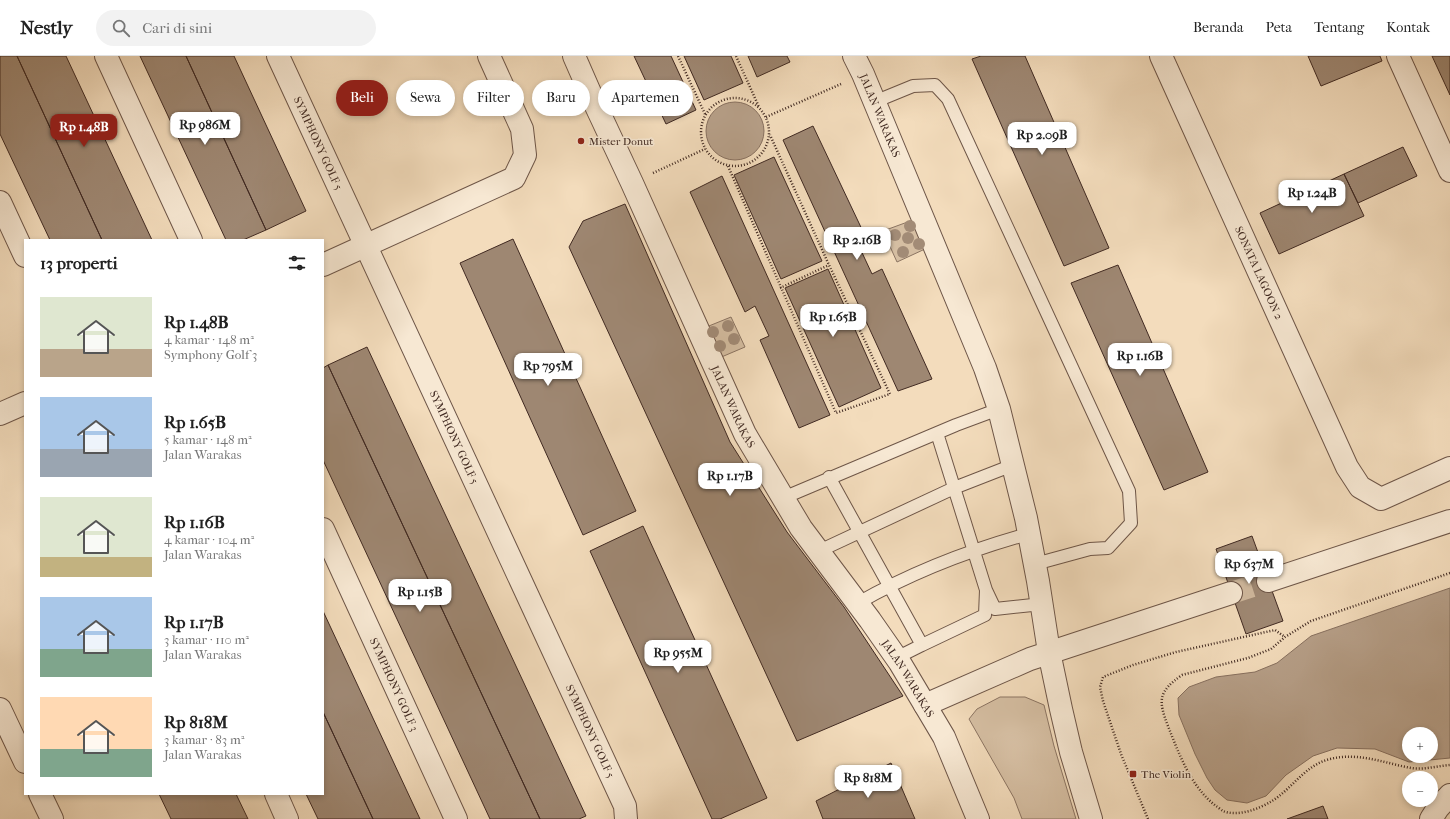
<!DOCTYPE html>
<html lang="id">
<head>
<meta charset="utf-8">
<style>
	body { margin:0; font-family:"IM FELL French Canon",serif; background:#f2f2f2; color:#222; height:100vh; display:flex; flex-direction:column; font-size:15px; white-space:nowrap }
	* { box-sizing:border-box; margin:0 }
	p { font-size:13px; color:#767676 }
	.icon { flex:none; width:22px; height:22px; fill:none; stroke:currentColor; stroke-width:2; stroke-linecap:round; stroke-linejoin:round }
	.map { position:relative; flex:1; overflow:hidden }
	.details { position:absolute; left:24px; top:183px; width:300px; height:556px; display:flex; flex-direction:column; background:#fff; border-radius:0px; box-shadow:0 2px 6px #0003 }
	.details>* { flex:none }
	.banner { position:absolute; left:336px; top:24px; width:380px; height:36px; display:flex; gap:8px }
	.tools { position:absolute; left:1402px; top:671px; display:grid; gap:8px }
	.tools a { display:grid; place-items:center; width:36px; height:36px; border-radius:50%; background:#fff; box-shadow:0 2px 6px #0003; font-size:20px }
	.price { position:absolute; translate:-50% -34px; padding:0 9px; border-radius:8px; background:#fff; color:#222; font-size:13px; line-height:26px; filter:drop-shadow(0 1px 2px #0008) }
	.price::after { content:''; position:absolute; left:50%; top:24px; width:12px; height:9px; margin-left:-6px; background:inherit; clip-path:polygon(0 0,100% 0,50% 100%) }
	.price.active { background:#8f2418; color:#fff }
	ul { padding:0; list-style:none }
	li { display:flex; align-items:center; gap:12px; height:100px; padding:0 16px }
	li span { display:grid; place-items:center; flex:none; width:112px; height:80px; border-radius:0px; color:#555 }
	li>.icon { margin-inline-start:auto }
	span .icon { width:48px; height:48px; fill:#fffc; stroke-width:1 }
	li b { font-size:17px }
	h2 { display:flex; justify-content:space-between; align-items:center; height:48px; padding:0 16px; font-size:17px }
	.pill { padding:0 14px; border-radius:18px; background:#fff; box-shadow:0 2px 6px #0003; font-size:14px; line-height:36px }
	.pill.active { background:#8f2418; color:#fff }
	header { display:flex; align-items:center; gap:24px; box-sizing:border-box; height:56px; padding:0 20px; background:#fff; border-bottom:1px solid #e0e0e0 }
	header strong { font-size:19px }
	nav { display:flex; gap:22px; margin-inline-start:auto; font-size:14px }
	.search { width:280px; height:36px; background:#f2f2f2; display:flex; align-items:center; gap:10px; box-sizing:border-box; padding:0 14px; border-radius:22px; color:#767676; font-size:15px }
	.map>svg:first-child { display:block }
</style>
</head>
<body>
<header>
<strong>Nestly</strong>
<div class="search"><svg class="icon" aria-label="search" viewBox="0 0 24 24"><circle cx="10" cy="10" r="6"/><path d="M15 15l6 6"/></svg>Cari di sini</div>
<nav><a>Beranda</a><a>Peta</a><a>Tentang</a><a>Kontak</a></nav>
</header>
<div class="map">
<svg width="1450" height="763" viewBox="0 0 1450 763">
	<rect width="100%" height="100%" fill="#f3dcbc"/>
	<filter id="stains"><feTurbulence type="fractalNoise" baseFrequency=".005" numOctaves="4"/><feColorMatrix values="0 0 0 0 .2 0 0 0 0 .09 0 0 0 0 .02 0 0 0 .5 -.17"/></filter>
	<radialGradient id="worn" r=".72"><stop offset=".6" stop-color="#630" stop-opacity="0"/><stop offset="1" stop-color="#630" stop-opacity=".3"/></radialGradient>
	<path fill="#d5bea2" stroke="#8b7462" d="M913 164 925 193 897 206 883 175Z
		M731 261 745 291 712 305 699 274Z
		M1000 641H1025L1044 649 1054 690 1076 763H1022L1014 742 969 663 977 653Z"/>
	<path fill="#b69f88" stroke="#87705f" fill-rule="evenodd" d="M706 75a29 29 0 1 1 58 0a29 29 0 1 1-58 0Z
		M1450 532V702L1409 706 1375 693 1337 692 1313 700 1286 719 1266 740 1247 747 1227 744 1215 734 1207 722 1195 698 1179 659 1178 642 1189 631 1216 621 1255 616 1277 607 1311 580ZM1409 678H1431V700H1409Z"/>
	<path fill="#9e8772" stroke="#412a22" d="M0 0H17L102 184H50L0 78Z
		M17 0H66L152 184H102Z
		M140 0H186L266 174 243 184H226Z
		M186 0H234L306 155 266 174Z
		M634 0H671L696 54 666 68Z
		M684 0H731L743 27 704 44Z
		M748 0H787L790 6 757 21Z
		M981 0H1025L1109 192 1064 210 972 3Z
		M1308 0H1380L1382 5 1321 30Z
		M1432 0H1450V39Z
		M813 70 867 184 858 188 872 218 882 213 932 323 898 335 783 84Z
		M1403 91 1417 120 1358 147 1344 118Z
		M774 101 822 205 781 223 734 119Z
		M1344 118 1364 160 1279 198 1260 157Z
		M722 120 830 359 799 372 760 284 769 280 755 250 745 256 690 136Z
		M625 148 730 386 787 476 844 551 903 640 797 685 569 191 583 165Z
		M513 183 636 455 583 479 460 207Z
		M1118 209 1208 416 1164 434 1071 227Z
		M828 213 881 332 839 351 785 232Z
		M367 291 586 760 579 763H540L328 309Z
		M328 309 540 763H490L323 404V312Z
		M643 470 767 742 720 763H712L590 495Z
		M1252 480 1283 565 1246 578 1216 493Z
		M323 555 420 763H373L323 656Z
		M323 656 373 763H318L306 738H323Z
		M891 707 915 763H823L816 745Z
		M159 738H236L248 763H171Z
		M1323 750 1328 763H1287Z"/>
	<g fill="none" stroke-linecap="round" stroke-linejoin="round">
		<path stroke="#cfb89d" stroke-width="22" stroke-dasharray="22 11" stroke-linecap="butt" d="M1231 537 1268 525"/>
		<defs>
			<path id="lane" d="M874 46 913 30 935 29 948 43 1129 435 1131 467 1108 492 1090 493 1035 508
				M937 377 986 534 995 553 1042 548
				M829 421 922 589 985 559 986 534
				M783 442 956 369 999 353
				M819 495 954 432 1013 409
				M858 547C911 517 970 494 1028 478
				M896 602 922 589"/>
			<g id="street">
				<path d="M106 0 191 184"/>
				<path id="s1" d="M278 0 625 750 626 763"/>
				<path id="s2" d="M574 0 595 48 632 127 745 378 801 472 870 564 900 607 944 681 978 763"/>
				<path id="s3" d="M854 0 863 18 985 312 999 353 1026 462 1038 525 1049 596 1061 653 1071 696 1091 763"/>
				<path id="s4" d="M1161 0 1347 411 1360 431 1381 443 1450 412"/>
				<path d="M1398 0 1450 115"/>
				<path d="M0 146 25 200"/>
				<path d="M323 209 514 122 525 99 522 73 489 0"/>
				<path d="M0 358 25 347"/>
				<path id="s5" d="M323 473 456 763"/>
				<path d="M1268 525 1450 465"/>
				<path d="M925 649 1030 603 1231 537"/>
				<path d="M0 653 25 706"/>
				<path d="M40 738 52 763"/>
				<path d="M276 738 287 763"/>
				<path d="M1431 763 1438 752 1450 739"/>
			</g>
		</defs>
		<use href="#lane" stroke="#6e5648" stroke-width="14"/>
		<use href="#street" stroke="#6e5648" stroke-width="24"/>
		<path stroke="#412a22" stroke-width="2.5" stroke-dasharray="1 2" stroke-linecap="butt" d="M678 0 705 58
			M736 0 759 51
			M701 76a34 34 0 1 1 68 0a34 34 0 1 1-68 0Z
			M766 61 841 28
			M728 110 836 357 890 338 829 209 770 79
			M653 117 705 93
			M780 232 829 209
			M1450 517 1311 565 1285 581 1271 593 1248 602 1182 619C1158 636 1158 644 1168 670 1179 698 1191 731 1216 750 1218 751 1221 754 1223 755 1238 761 1259 753 1272 745 1293 732 1305 709 1330 703 1359 696 1384 707 1411 712 1424 714 1437 710 1450 709
			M1148 763 1121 698 1103 645 1100 631 1103 621 1133 609 1176 596 1275 574 1285 581"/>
		<use href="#lane" stroke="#f7e8d3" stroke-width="12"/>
		<use href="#street" stroke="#f7e8d3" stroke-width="22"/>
	</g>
	<g fill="#a28b76">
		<circle cx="910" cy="170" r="6"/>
		<circle cx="895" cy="179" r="6"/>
		<circle cx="908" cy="182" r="6"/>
		<circle cx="919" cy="188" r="6"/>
		<circle cx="903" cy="196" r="6"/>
		<circle cx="728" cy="270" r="6"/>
		<circle cx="713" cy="276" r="6"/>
		<circle cx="734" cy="283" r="6"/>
		<circle cx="720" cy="290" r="6"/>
	</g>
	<g fill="#8f2418" stroke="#f7e8d3" stroke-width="1.5">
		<circle cx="581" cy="85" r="4"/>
		<rect x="1129" y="714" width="8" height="8" rx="2"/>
	</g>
	<g text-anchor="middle" stroke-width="3" stroke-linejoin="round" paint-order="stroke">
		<g font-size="11" fill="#412a22" stroke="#f7e8d3">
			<text dy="4" stroke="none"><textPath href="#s3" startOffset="65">JALAN WARAKAS</textPath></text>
			<text dy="4" stroke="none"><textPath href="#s1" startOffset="96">SYMPHONY GOLF 5</textPath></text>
			<text dy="4" stroke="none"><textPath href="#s4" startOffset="238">SONATA LAGOON 2</textPath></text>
			<text dy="4" stroke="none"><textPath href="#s2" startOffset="385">JALAN WARAKAS</textPath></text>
			<text dy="4" stroke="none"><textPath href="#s1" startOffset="420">SYMPHONY GOLF 5</textPath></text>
			<text dy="4" stroke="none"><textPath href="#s2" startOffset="709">JALAN WARAKAS</textPath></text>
			<text dy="4" stroke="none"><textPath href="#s5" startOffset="171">SYMPHONY GOLF 3</textPath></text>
			<text dy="4" stroke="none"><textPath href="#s1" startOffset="744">SYMPHONY GOLF 5</textPath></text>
		</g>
		<g font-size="11" fill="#412a22" stroke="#f7e8d3" text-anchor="start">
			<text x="589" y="89">Mister Donut</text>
			<text x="1141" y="722">The Violin</text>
		</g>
	</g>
	<rect width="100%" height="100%" filter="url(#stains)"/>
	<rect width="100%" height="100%" fill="url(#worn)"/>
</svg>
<div class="tools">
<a>+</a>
<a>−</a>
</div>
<b class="price" style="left:205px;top:90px">Rp 986M</b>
<b class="price active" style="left:84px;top:92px">Rp 1.48B</b>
<b class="price" style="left:1042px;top:100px">Rp 2.09B</b>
<b class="price" style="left:1312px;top:158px">Rp 1.24B</b>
<b class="price" style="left:857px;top:205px">Rp 2.16B</b>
<b class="price" style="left:833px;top:282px">Rp 1.65B</b>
<b class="price" style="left:1140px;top:321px">Rp 1.16B</b>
<b class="price" style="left:548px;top:331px">Rp 795M</b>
<b class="price" style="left:730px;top:441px">Rp 1.17B</b>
<b class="price" style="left:1249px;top:529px">Rp 637M</b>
<b class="price" style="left:420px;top:557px">Rp 1.15B</b>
<b class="price" style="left:678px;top:618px">Rp 955M</b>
<b class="price" style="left:868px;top:743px">Rp 818M</b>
<div class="banner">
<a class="pill active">Beli</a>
<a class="pill">Sewa</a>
<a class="pill">Filter</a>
<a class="pill">Baru</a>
<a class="pill">Apartemen</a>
</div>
<section class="details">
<h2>13 properti<svg class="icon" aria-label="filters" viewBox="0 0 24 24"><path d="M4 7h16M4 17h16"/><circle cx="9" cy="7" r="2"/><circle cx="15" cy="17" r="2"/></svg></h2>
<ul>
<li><span style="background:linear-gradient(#dfe7d0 65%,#b9a48a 0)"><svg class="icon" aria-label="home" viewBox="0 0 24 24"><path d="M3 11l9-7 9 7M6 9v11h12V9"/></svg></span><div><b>Rp 1.48B</b><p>4 kamar · 148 m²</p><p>Symphony Golf 3</p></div></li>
<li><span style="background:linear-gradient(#a9c7e8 65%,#9aa5b1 0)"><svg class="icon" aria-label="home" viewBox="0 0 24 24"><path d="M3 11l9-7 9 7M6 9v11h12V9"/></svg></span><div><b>Rp 1.65B</b><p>5 kamar · 148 m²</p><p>Jalan Warakas</p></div></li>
<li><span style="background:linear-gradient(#dfe7d0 75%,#c2b280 0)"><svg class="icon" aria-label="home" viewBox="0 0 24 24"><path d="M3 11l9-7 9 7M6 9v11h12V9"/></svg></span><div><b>Rp 1.16B</b><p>4 kamar · 104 m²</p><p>Jalan Warakas</p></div></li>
<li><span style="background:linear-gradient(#a9c7e8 65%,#7fa58c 0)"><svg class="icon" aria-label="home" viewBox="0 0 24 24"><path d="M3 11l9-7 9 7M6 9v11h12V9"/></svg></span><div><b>Rp 1.17B</b><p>3 kamar · 110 m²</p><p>Jalan Warakas</p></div></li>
<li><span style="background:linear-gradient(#ffd9b3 65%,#7fa58c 0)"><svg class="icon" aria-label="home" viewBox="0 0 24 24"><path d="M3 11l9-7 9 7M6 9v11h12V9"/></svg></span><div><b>Rp 818M</b><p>3 kamar · 83 m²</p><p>Jalan Warakas</p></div></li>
</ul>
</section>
</div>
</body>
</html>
